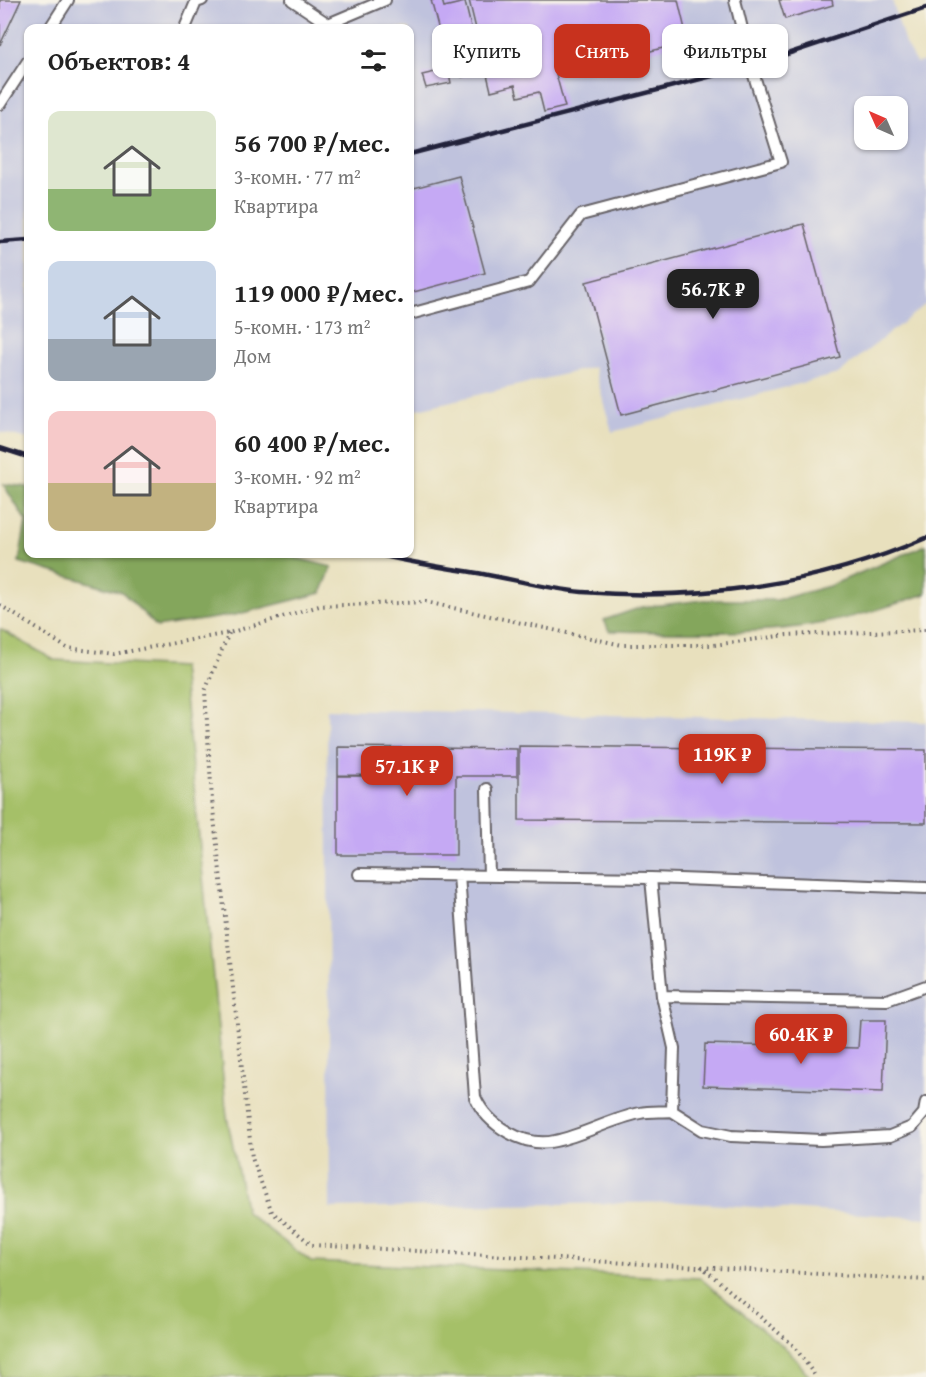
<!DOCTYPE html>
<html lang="ru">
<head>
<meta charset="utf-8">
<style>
	body { margin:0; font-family:"Gentium Book Plus",serif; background:#f6f6f6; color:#222; height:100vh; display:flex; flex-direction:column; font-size:22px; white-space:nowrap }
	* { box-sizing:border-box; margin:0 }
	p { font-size:20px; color:#767676 }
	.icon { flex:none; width:33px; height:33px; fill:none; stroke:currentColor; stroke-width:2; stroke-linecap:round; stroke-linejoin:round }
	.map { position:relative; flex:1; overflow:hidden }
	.side { position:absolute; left:24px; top:24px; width:390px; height:534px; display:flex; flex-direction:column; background:#fff; border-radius:12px; box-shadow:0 2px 4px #0004 }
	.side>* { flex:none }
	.hud { position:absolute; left:432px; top:24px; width:404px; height:54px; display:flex; gap:12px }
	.needle { width:39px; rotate:315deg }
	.buttons { position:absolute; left:854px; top:96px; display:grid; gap:12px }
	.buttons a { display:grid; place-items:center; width:54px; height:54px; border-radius:12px; background:#fff; box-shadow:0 2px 4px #0004; font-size:30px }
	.price { position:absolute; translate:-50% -51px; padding:0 14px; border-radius:12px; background:#c8321e; color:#fff; font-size:20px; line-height:39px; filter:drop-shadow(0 2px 3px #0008) }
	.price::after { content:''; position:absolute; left:50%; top:36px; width:18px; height:14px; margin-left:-9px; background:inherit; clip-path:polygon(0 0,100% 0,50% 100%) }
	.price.selected { background:#222; color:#fff }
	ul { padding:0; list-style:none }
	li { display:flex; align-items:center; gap:18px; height:150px; padding:0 24px }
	li span { display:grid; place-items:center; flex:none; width:168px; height:120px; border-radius:12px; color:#555 }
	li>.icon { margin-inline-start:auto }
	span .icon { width:72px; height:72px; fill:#fffc; stroke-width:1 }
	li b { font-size:26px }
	h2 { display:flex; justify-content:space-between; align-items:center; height:72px; padding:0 24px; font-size:26px }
	.tag { padding:0 21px; border-radius:12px; background:#fff; box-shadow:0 2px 4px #0004; font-size:21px; line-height:54px }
	.tag.selected { background:#c8321e; color:#fff }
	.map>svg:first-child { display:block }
</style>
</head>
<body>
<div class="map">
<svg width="926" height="1377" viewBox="0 0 926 1377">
	<rect width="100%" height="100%" fill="#f7f3e8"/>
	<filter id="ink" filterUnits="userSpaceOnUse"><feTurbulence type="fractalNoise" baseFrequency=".0167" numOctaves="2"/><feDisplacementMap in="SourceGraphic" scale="12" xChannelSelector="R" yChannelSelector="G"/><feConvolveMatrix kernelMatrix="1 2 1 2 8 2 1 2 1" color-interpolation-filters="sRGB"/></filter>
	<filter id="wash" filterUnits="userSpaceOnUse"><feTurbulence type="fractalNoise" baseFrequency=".008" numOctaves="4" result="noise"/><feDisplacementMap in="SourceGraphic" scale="24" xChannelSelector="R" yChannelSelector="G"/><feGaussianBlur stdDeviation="1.35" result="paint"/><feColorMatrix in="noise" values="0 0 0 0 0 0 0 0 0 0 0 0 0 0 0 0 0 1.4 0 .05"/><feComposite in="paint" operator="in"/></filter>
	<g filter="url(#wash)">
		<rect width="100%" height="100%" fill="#e8e0bd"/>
		<path fill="#bfc2dd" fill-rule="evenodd" d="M0 0H892L905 44 916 63 926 61V304L838 374 612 432 594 367 410 411V28H28V439L0 432ZM864 106H897V140H864Z
			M327 709 926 722V1218L678 1202 330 1208Z"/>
		<path fill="#a5c067" stroke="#647151" stroke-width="1.5" d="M0 629 54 660 182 667 227 1117 246 1212 311 1262 700 1278 790 1352 810 1377H0Z"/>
		<path fill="#84a65c" stroke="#53644c" stroke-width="1.5" d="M3 484 28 487V554H280L332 567 321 593 235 615 157 627 122 592 19 562 26 521Z
			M926 545V594C898 603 871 613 842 619 767 637 686 632 609 631L604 620 642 607 704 600H777L829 586Z"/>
		<g id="blocks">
			<path fill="#c5a9f4" d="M0 0H21L0 45Z
				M431 0H442L444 7 465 2 482 72 462 77 455 48 444 50Z
				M469 0H678L688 42 556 74 565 107 544 112 539 92 518 97 515 85 491 91Z
				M779 0H832L833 5 785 19Z
				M448 69 451 83 426 88 422 75Z
				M459 176 485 273 410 293V189Z
				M804 224 840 357 621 415 586 282Z
				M519 746 926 750V823L519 820Z
				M338 747 517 749V776H456V855H338V776H434L338 775Z
				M860 1020H886L883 1092 703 1086 705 1044 858 1048Z"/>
		</g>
	</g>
	<g filter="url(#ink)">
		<use href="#blocks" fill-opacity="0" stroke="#676468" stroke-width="1.5"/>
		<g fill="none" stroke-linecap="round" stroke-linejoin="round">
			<defs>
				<path id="service" d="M292 0 328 24 385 0
					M50 28 68 0
					M185 28 196 2 202 0
					M0 104 28 61
					M410 314 529 282 581 215 781 162 751 66 735 0
					M487 789 489 876
					M359 874 651 878 926 888
					M459 875 475 1097C487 1125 524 1148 555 1141 584 1135 611 1119 640 1113 650 1111 662 1112 672 1111
					M651 878 662 996 674 1048 672 1111 702 1130 731 1136 821 1140 890 1136 912 1127 924 1113 926 1102
					M662 996 887 1000 926 986"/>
			</defs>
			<use href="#service" stroke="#676468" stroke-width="14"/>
			<path stroke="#676468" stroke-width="4" stroke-dasharray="1.5 4.5" stroke-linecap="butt" d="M0 605 67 648 114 654 229 633 319 606 426 602 622 645H714L787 635 926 630
				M229 633 205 691 212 800 252 1158 272 1212 312 1245 926 1280
				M701 1266 794 1346 816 1377"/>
			<use href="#service" stroke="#fff" stroke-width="10"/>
			<path stroke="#22223b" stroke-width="4.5" d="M410 154 751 66 926 8
				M0 242 28 240
				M0 448 28 457
				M376 554C411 563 447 568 483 574 516 580 549 589 582 592 699 601 818 585 926 538"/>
		</g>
	</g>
</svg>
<div class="buttons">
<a><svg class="needle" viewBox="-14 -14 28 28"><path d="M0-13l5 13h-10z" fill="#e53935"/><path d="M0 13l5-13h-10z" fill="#767676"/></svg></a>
</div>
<b class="price selected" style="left:713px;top:320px">56.7K ₽</b>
<b class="price" style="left:722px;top:785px">119K ₽</b>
<b class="price" style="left:407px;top:797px">57.1K ₽</b>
<b class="price" style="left:801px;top:1065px">60.4K ₽</b>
<div class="hud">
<a class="tag">Купить</a>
<a class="tag selected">Снять</a>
<a class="tag">Фильтры</a>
</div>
<section class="side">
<h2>Объектов: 4<svg class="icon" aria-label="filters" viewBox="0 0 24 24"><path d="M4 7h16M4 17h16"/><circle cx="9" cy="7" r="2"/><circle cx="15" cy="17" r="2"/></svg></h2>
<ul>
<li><span style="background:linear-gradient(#dfe7d0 65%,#8fb573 0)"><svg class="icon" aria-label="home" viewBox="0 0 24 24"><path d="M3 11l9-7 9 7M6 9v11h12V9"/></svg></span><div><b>56 700 ₽/мес.</b><p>3-комн. · 77 m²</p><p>Квартира</p></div></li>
<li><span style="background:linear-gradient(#c9d6e8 65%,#9aa5b1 0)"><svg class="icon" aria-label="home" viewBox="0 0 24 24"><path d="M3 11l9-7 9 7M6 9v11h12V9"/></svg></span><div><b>119 000 ₽/мес.</b><p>5-комн. · 173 m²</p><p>Дом</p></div></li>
<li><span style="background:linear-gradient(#f6c9c9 60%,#c2b280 0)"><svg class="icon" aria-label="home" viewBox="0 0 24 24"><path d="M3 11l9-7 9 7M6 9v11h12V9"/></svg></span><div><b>60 400 ₽/мес.</b><p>3-комн. · 92 m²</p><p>Квартира</p></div></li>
</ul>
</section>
</div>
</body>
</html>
